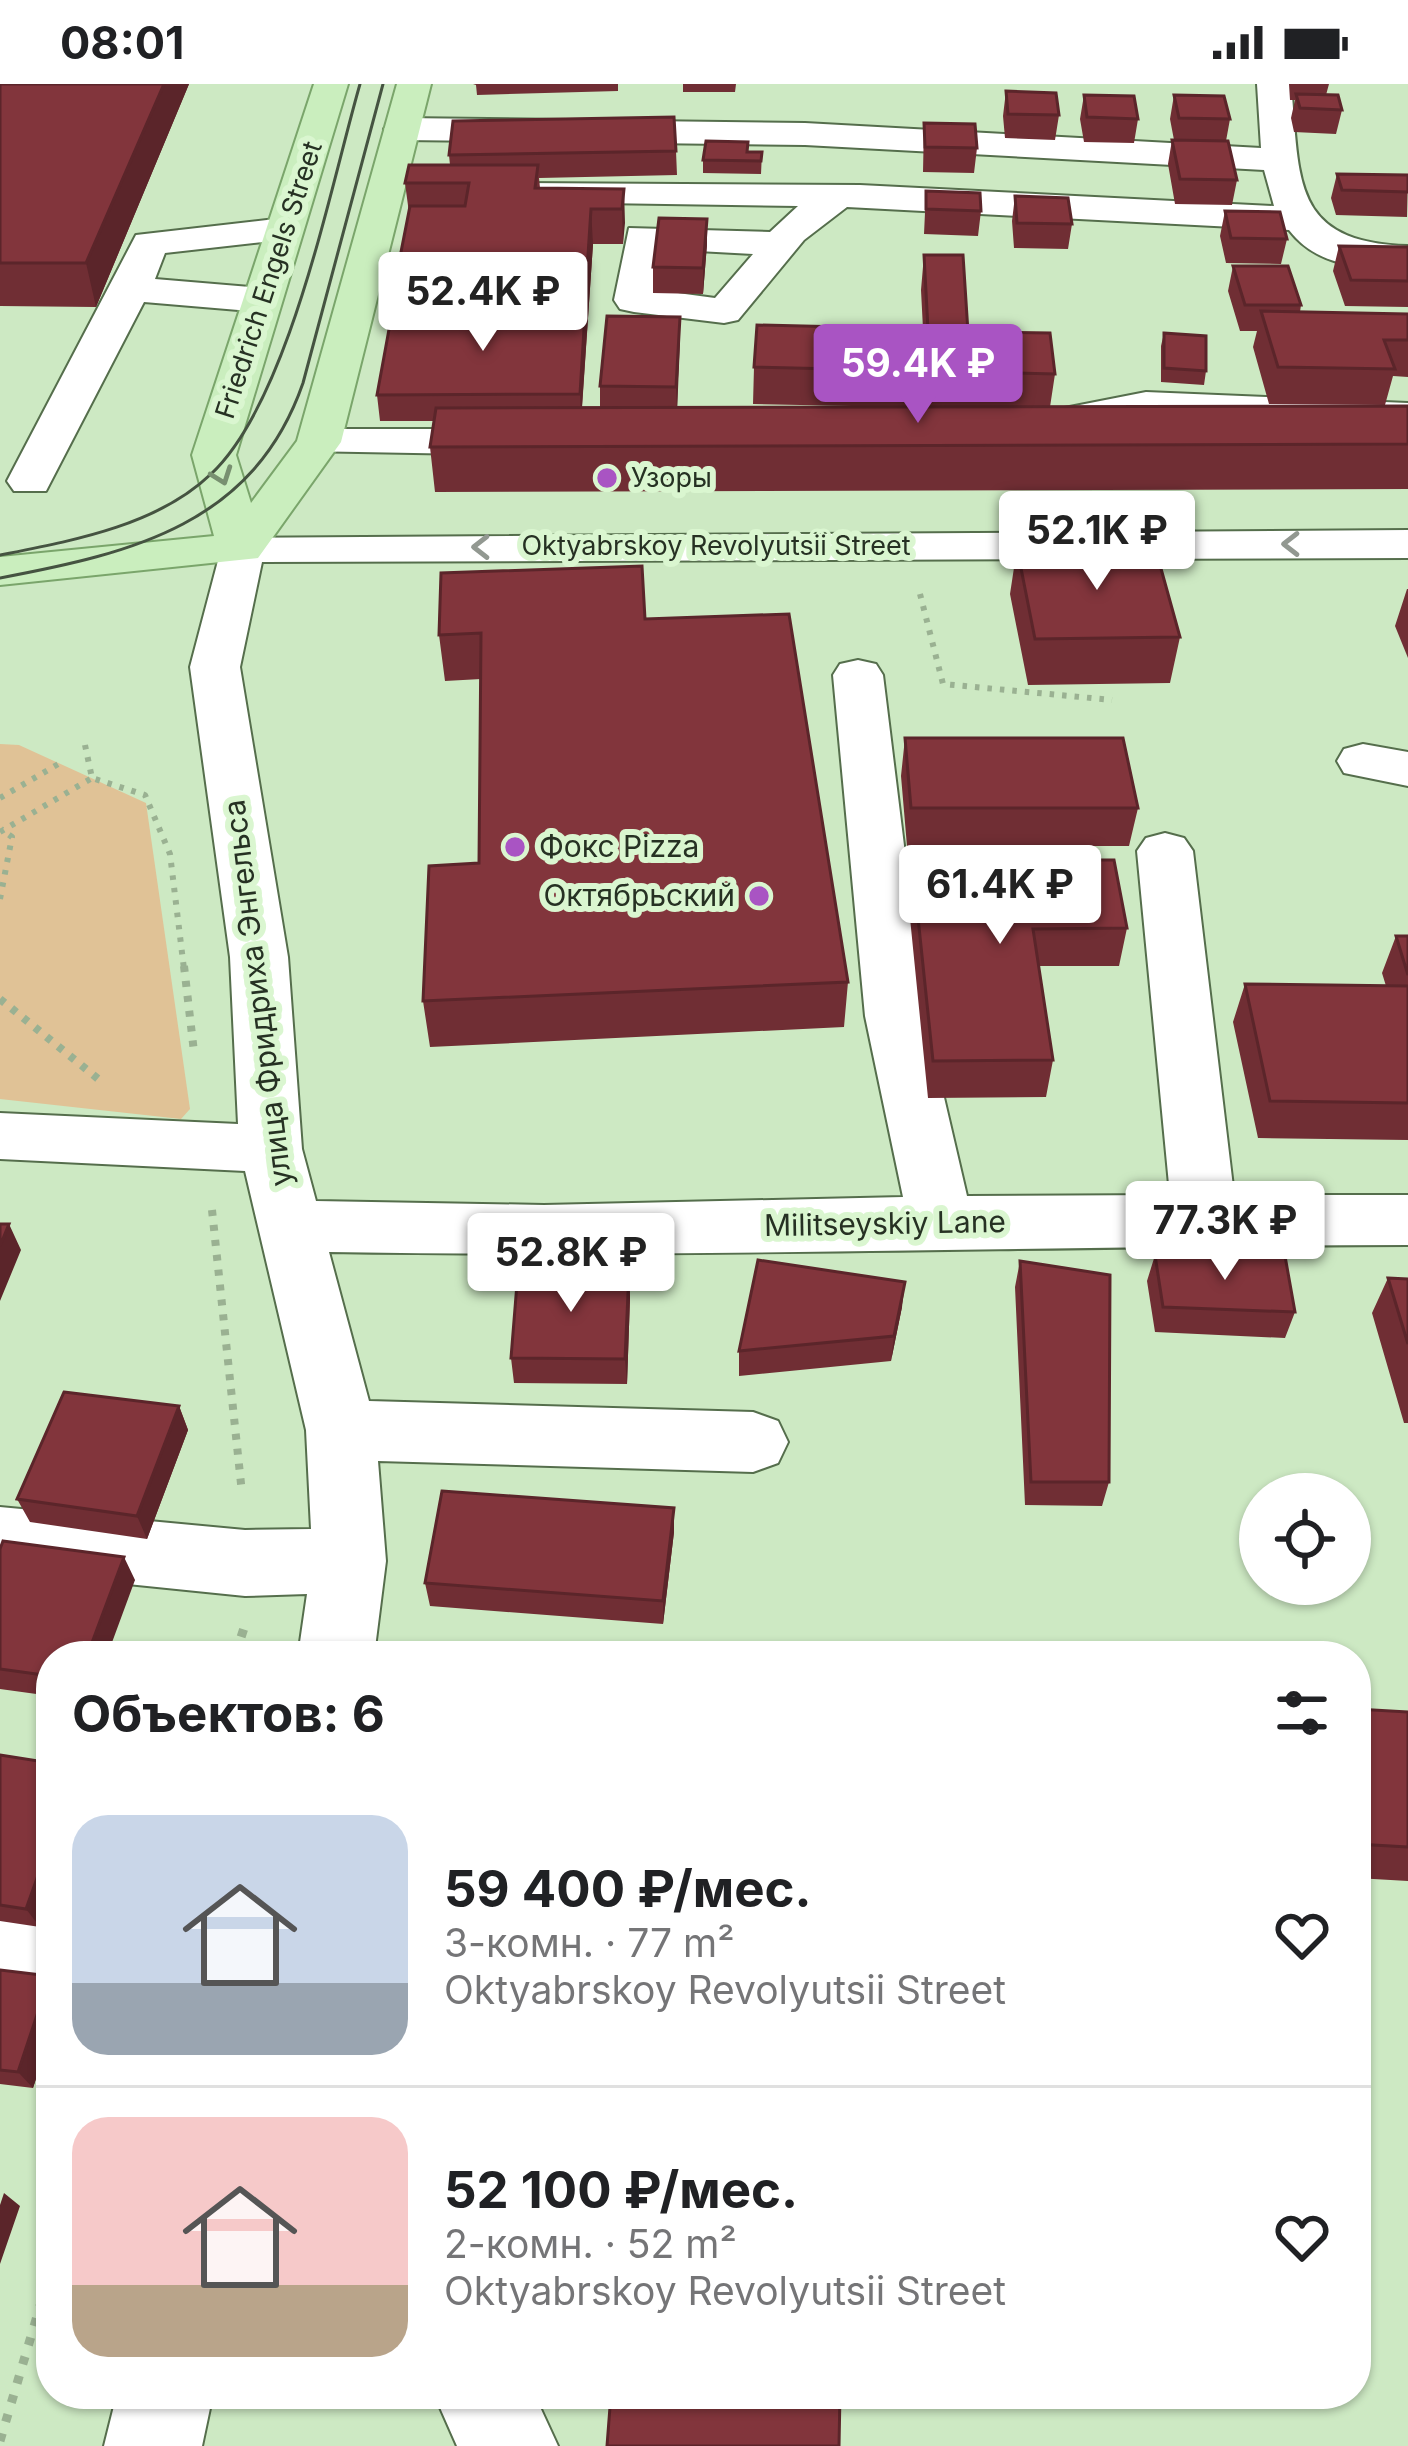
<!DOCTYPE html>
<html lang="ru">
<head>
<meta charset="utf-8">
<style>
	body { margin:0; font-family:Inter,sans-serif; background:#f6f6f6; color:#202124; height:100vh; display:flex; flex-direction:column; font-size:45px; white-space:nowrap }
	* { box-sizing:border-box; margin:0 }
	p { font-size:39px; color:#757577 }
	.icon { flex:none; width:66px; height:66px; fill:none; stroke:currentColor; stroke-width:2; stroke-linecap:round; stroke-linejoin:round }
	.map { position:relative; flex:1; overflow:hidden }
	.side { position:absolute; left:36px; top:1557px; width:1335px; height:768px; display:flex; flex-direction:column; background:#fff; border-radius:48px; box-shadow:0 3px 9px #0004 }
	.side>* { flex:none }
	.fabs { position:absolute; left:1239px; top:1389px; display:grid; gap:24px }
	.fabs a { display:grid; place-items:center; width:132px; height:132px; border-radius:50%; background:#fff; box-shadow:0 3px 9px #0004; font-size:60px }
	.price { position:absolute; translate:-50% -102px; padding:0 27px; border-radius:12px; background:#fff; color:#222; font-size:39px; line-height:78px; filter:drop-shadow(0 3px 6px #0008) }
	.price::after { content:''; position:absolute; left:50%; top:72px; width:36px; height:27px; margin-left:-18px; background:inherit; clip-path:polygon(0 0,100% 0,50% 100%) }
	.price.active { background:#a954c3; color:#fff }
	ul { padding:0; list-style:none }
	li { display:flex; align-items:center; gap:36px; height:300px; padding:0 36px }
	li+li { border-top:3px solid #e0e0e0 }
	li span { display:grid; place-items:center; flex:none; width:336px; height:240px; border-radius:36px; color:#555 }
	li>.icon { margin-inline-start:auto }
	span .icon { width:144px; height:144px; fill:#fffc; stroke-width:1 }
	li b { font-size:51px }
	h2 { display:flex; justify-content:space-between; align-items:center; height:144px; padding:0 36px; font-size:51px }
	.status { display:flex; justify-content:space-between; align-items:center; height:84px; padding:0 60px; background:#fff; direction:ltr }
	.status svg { height:33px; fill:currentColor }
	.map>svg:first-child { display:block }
</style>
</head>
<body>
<div class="status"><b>08:01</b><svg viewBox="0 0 49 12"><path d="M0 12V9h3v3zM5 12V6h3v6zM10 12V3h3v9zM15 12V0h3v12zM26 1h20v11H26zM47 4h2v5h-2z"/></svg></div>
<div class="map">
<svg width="1408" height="2362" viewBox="0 0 1408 2362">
	<rect width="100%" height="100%" fill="#cde9c3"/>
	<path fill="#e0c296" d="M0 660 19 661 146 719 190 1025 181 1035 0 1015Z"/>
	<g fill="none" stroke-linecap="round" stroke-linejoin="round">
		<defs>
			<path id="minor" d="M1257 0H1291C1300 97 1291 158 1408 162V186C1364 184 1318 184 1289 146L847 123 804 156 738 236 724 239 634 228 620 225 614 216 629 144 770 148 798 122 534 118 521 115 515 107 521 99 860 101 1274 122 1264 86 805 61 402 56 384 45 402 34 805 39 1261 64ZM661 165 753 170 715 214 655 206Z
				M284 134 303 146 298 154 165 169 155 195 261 204 275 207 281 216 275 225 261 228 144 218 46 407H14L7 397 136 151Z
				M1146 308 1408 319V345L1146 334 1054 351 1039 347 1032 338 1039 329Z
				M319 345H519L535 349 541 358 535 367 519 371 303 367 297 358 303 349Z
				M1408 446V474L262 478 240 583 288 873 302 1065 316 1117 544 1121 903 1113 865 932 833 591 840 580 858 576 876 580 883 591 925 932 967 1112 1170 1111 1137 767 1146 754 1165 749 1184 754 1193 767 1234 1111H1408V1161C1049 1162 689 1174 329 1168L369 1317 753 1328 778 1337 788 1358 778 1379 753 1388 378 1377 386 1477 374 1572H298L307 1510 245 1512 0 1487V1423L245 1446 311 1445 306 1346 245 1087 0 1075V1029L238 1040 230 873 190 583 224 454Z
				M1363 660 1408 668V702L1344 689 1337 677 1344 665Z
				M0 1824 51 1829V1913L0 1908Z
				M117 2310H213L202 2362H104Z
				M434 2310H534L558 2362H457Z"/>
			<path id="major" d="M314 0H348L236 371 251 419 297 357 397 0H431L341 358 258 474 0 501V473L214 452 192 371Z"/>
		</defs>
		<use href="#minor" stroke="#556e4c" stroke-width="4"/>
		<use href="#major" stroke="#7aa56b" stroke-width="4"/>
		<path stroke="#9ab192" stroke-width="6" stroke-dasharray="4.5 8" stroke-linecap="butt" d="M920 510 943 600 1112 616
			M85 661 92 694 145 711 170 770 184 885
			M0 714 60 679
			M0 748 92 694
			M0 815 12 753 1 745"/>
		<path stroke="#9ab192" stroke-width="8" stroke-dasharray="6 9" stroke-linecap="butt" d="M184 882 194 968
			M0 915 102 998
			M212 1126 242 1409"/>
		<path stroke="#9ab192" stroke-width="9" stroke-dasharray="8 12" stroke-linecap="butt" d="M235 1572 244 1544
			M0 2357 51 2185"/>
		<use href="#minor" fill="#fff" fill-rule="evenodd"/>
		<use href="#major" fill="#caeebe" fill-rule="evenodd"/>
		<path stroke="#455341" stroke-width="3" d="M0 471C71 457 157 442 211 390 289 317 330 104 360 0
			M0 494C133 469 254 440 303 299L383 0"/>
	</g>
	<path fill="#702e34" d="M0 0H189L96 223 0 222Z
		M473 0H618V7L477 11 476 1Z
		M683 0H736L735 8H683Z
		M1289 0H1329L1326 11 1342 26 1336 50 1294 48 1291 34 1295 16H1290Z
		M1006 7 1059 31 1055 56 1005 54 1003 32Z
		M1084 11 1138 35 1134 59 1084 58 1080 35Z
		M1174 11 1230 35 1226 57 1237 96 1232 121 1175 120 1168 80 1172 56H1174L1170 35Z
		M924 39 977 64 974 89 923 88Z
		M676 67 677 91 539 94 540 104 624 105 623 160H593L582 324H600V302L680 233 677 324 903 323 753 320 754 283 923 245 921 206 924 171 968 248 1055 290 1050 323 1408 322V405L435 408 430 363 434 337H380L377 311 392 229 391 219 409 129 405 99 450 81 449 71Z
		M762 68 761 90 703 89V76Z
		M1337 90 1408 91 1407 133 1336 131 1331 114Z
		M926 107 981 127 978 152 924 150Z
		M1015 112 1072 140 1068 165 1014 164 1012 137Z
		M1225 127 1287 155 1281 180 1226 179 1220 152Z
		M707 160 703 210 653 209V183Z
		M1339 162 1408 163V223L1345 222 1333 187Z
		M1233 182 1301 221 1300 228 1408 230V293L1393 292 1385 321 1269 320 1253 263 1257 247H1240L1228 207Z
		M1164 249 1206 287 1204 301 1161 298V262Z
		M1017 464 1180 553 1170 599 1028 601 1010 510Z
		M1407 505H1408V574L1395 542Z
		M645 535 848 898 844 943 430 963 423 917 479 779 481 595 445 597 439 551Z
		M905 654 1138 724 1129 762H907L901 692Z
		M912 776 1127 844 1119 882H1039L1053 976 1046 1013 928 1014 908 814Z
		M1396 852H1408V1056L1258 1054 1233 938 1245 900 1386 902 1382 889Z
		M1155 1171 1295 1228 1285 1254 1155 1248 1147 1197Z
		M1020 1177 1109 1398 1102 1422 1025 1421 1015 1203Z
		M629 1188 630 1214 627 1300 514 1299 511 1274Z
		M1388 1194 1408 1195V1339H1404L1372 1229Z
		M902 1223 891 1277 739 1292V1267Z
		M179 1322 188 1346 147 1455 30 1438 17 1415Z
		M674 1448 663 1540 430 1522 425 1499Z
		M0 1465 135 1496 51 1572V1612L0 1605Z
		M1356 1625 1408 1628V1797L1356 1794Z
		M0 1671 51 1679V1812L40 1843 0 1837Z
		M0 1886 51 1894V1949L33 2004 0 2000Z"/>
	<path fill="#5b252a" d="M164 0H189L96 223 86 179Z
		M624 105 625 139 623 160 622 125Z
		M591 125 593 160 581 336 580 310Z
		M707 135V160L703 210V184Z
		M680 233V258L677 329 676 303Z
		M9 1140 21 1166 0 1217V1162Z
		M629 1188 630 1214 627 1300 625 1275Z
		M905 1198 902 1223 891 1277 894 1252Z
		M179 1322 188 1346 147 1455 137 1432Z
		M674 1424V1448L663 1540V1517Z
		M124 1473 135 1496 107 1572H87Z
		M51 1755V1812L40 1843 26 1825Z
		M50 1892 51 1949 33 2004 18 1988Z
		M4 2109 20 2122 0 2180V2121Z"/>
	<path fill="#82353c" stroke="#5b252a" stroke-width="3" d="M0 0H164L86 179H0Z
		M1006 7 1056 9 1059 31 1008 30Z
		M1296 10 1338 11 1342 26 1300 24Z
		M1084 11 1134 12 1138 35 1087 33Z
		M1174 11 1224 12 1230 35 1179 34Z
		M674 33 676 67 449 71 453 37Z
		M924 39 975 40 977 64 925 63Z
		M1172 56 1228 57 1237 96 1180 95Z
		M706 57 748 58 747 68H762L761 77 703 76Z
		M409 81H538L535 104 624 105 622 125H591L585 218 391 219 410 122H465L469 99H405Z
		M1337 90 1408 91V108L1342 106Z
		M926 107 980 109 981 127 926 125Z
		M1015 112 1068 114 1072 140 1017 139Z
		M1225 127 1280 128 1287 155 1231 154Z
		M659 134 707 135 703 184 653 183Z
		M1339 162 1408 163V197L1351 196Z
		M924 171H963L968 248 1050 249 1055 290 754 283 757 241 928 245Z
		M1233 182H1288L1301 221H1245Z
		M1261 227 1408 230V256H1384L1395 285 1278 283Z
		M392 229H585L580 310 377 311Z
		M607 232 680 233 676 303 600 302Z
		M1164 249 1206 252V287L1164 284Z
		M1408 322V360L430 363 436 324Z
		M1155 463 1180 553 1035 555 1017 464Z
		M642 482 645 535 789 530 848 898 423 917 429 782 479 779 481 549 439 551 441 489Z
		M905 654H1123L1138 724H911Z
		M912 776H1114L1127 844 1033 845 1053 976 933 977Z
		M1396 852H1408V891Z
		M1245 900 1408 902V1019L1270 1017Z
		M0 1140H9L0 1162Z
		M1155 1171 1285 1172 1295 1228 1163 1223Z
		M758 1176 905 1198 894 1252 739 1267Z
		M1020 1177 1110 1191 1109 1398H1031Z
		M518 1187 629 1188 625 1275 511 1274Z
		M1388 1194 1408 1195V1260Z
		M64 1308 179 1322 137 1432 17 1415Z
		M442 1407 674 1424 663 1517 425 1499Z
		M3 1457 124 1473 87 1572H51V1592L0 1585V1465Z
		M1356 1625 1408 1628V1763L1356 1760Z
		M0 1671 51 1679V1755L26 1825 0 1821Z
		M0 1886 50 1892 18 1988 0 1986Z
		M611 2310H840L839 2362H607Z"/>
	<defs><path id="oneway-chevron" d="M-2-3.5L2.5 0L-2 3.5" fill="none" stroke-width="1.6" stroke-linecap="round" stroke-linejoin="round" transform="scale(3)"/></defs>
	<use stroke="#789070" href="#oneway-chevron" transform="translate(222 392) rotate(70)"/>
	<g stroke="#929891">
		<use href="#oneway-chevron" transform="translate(1291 460) rotate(180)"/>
		<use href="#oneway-chevron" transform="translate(481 463) rotate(180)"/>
	</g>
	<g fill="#a954c3" stroke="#daf6d0" stroke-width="4.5">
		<circle cx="607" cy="394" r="12"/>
		<circle cx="515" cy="763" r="12"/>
		<circle cx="759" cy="812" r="12"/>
	</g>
	<g text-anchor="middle" stroke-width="12" stroke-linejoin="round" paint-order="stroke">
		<g font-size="27" fill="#263123" stroke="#daf6d0">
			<text transform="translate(269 196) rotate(-72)" y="9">Friedrich Engels Street</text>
			<text x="716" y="471">Oktyabrskoy Revolyutsii Street</text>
		</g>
		<g font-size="27" fill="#263123" stroke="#daf6d0" text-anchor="start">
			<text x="631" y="403">Узоры</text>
		</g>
		<g font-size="30" fill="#263123" stroke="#daf6d0" text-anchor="start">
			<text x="539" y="773">Фокс Pizza</text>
			<text x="735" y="822" text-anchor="end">Октябрьский</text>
		</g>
		<g font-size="30" fill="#263123" stroke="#daf6d0">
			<text transform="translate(258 909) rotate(-97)" y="10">улица Фридриха Энгельса</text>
			<text transform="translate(885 1140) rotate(-1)" y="10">Militseyskiy Lane</text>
		</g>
	</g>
</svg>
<div class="fabs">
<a><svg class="icon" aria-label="locate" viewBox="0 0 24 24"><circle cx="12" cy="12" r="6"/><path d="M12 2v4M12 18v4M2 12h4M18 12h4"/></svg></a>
</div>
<b class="price" style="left:483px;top:270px">52.4K ₽</b>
<b class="price active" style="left:918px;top:342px">59.4K ₽</b>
<b class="price" style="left:1097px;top:509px">52.1K ₽</b>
<b class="price" style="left:1000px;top:863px">61.4K ₽</b>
<b class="price" style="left:1225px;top:1199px">77.3K ₽</b>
<b class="price" style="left:571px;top:1231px">52.8K ₽</b>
<section class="side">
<h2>Объектов: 6<svg class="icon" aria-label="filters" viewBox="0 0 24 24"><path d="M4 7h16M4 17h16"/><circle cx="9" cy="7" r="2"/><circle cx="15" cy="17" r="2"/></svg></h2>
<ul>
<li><span style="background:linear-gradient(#c9d6e8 70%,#9aa5b1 0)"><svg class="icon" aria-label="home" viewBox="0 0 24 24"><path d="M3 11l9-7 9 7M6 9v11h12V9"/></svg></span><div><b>59 400 ₽/мес.</b><p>3-комн. · 77 m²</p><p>Oktyabrskoy Revolyutsii Street</p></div><svg class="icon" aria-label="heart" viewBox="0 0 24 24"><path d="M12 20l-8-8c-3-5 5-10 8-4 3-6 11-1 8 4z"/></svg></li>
<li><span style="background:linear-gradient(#f6c9c9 70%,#b9a48a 0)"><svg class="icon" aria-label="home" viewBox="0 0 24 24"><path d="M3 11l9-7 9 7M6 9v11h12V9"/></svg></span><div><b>52 100 ₽/мес.</b><p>2-комн. · 52 m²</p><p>Oktyabrskoy Revolyutsii Street</p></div><svg class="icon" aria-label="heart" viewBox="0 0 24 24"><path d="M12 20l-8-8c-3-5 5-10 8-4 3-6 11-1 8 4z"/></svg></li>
</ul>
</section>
</div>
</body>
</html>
